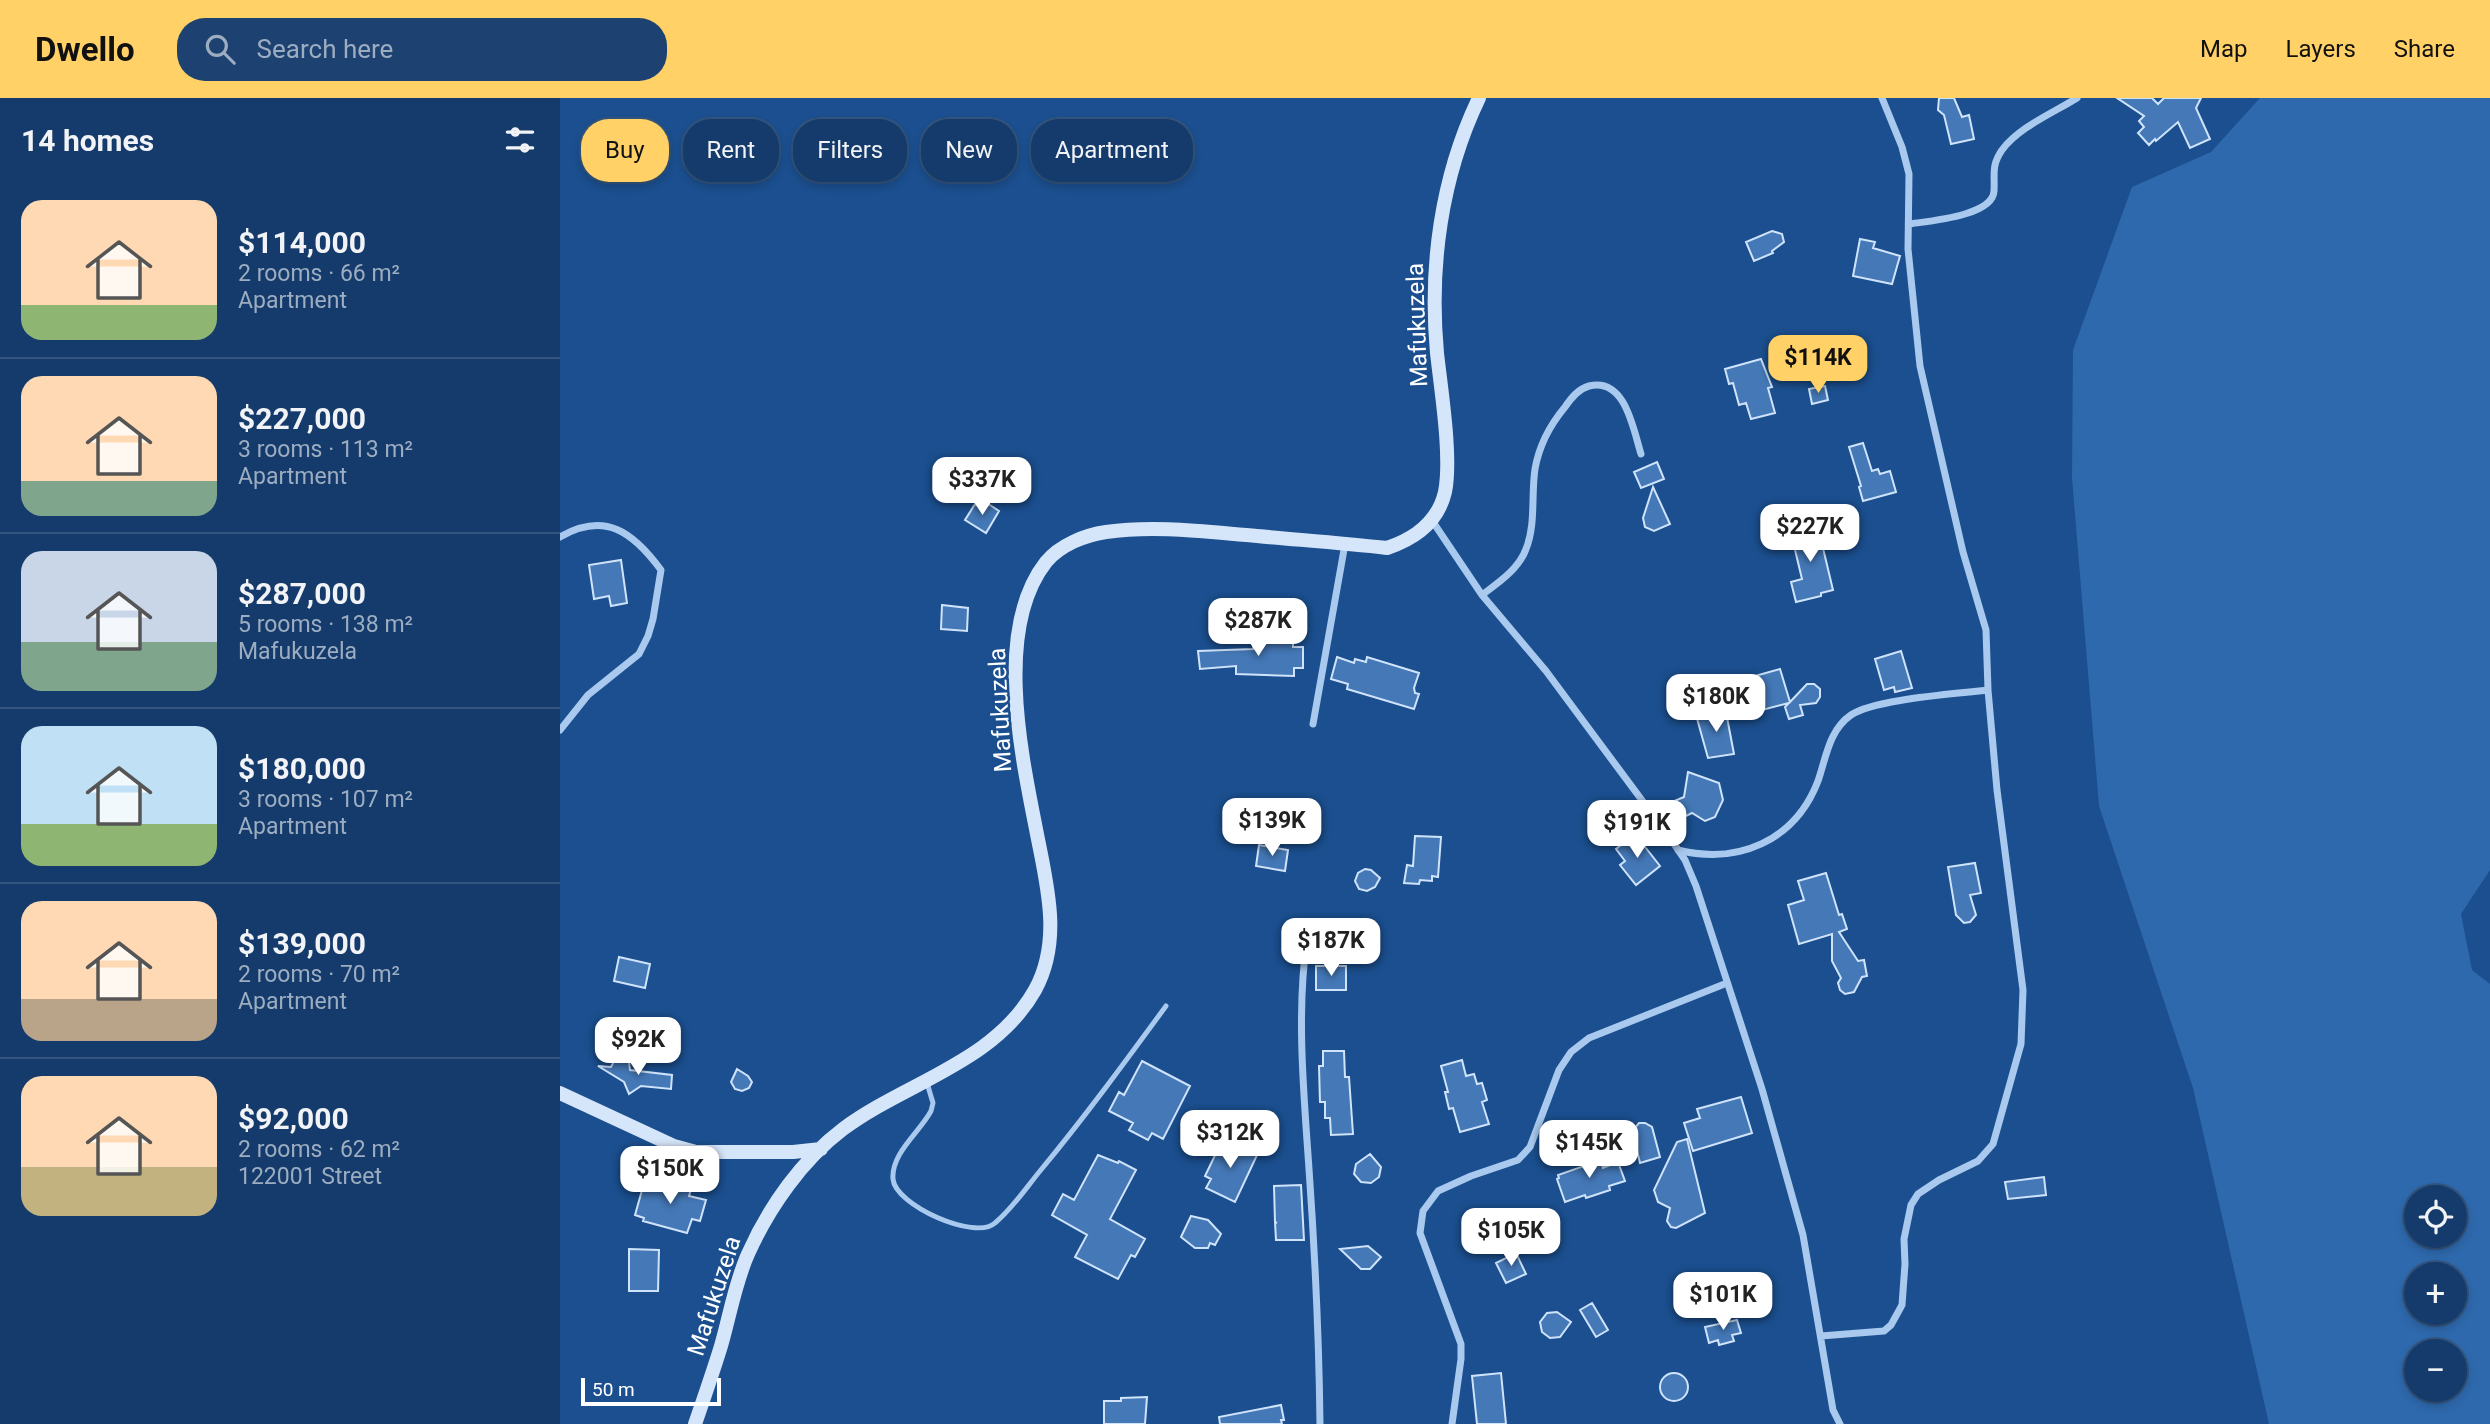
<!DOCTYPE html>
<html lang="en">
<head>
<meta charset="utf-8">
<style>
	body { margin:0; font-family:Roboto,sans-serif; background:#1d4271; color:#f1f3f6; height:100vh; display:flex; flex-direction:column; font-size:26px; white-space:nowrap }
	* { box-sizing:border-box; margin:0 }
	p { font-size:23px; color:#9dadc1 }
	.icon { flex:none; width:38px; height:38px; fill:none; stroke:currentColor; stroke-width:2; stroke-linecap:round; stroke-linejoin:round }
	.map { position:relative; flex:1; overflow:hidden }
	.side { display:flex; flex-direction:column; background:#143b6b; width:560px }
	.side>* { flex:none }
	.hud { position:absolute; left:21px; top:21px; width:665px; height:63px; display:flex; gap:14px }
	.buttons { position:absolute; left:1844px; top:1087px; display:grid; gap:14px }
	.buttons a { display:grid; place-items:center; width:63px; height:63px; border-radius:50%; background:#143b6b; box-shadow:0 4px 10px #0003,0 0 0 2px #33557e; font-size:35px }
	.scale { position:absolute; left:21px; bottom:18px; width:140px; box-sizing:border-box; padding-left:7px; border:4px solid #fff; border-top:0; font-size:19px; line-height:24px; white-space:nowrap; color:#fff; -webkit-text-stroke:5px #1b4f8f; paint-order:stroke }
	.price { position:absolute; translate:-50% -60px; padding:0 16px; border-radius:14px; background:#fff; color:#222; font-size:23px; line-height:46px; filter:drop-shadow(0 2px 4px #0008) }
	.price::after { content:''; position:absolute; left:50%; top:42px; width:21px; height:16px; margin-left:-10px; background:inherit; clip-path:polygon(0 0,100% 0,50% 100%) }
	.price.selected { background:#ffd166; color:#111 }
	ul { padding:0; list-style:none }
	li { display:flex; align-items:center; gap:21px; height:175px; padding:0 21px }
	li+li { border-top:2px solid #33557e }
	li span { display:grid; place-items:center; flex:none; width:196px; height:140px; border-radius:21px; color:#555 }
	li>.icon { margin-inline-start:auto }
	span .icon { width:84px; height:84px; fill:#fffc; stroke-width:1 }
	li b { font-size:30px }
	h2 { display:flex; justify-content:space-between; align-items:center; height:84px; padding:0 21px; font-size:30px }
	.tag { padding:0 24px; border-radius:28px; background:#143b6b; box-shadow:0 4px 10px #0003,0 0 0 2px #33557e; font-size:24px; line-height:63px }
	.tag.selected { background:#ffd166; color:#111 }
	header { display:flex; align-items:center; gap:42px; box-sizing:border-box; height:98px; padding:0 35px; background:#ffd166; color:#111 }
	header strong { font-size:33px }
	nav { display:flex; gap:38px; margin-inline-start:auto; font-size:24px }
	.search { width:490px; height:63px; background:#1d4271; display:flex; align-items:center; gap:18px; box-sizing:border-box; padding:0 24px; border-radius:28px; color:#9dadc1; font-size:26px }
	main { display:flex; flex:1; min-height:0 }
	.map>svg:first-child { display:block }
</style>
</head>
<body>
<header>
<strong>Dwello</strong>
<div class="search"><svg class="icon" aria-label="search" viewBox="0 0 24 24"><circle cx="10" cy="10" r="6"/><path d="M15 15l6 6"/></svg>Search here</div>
<nav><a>Map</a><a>Layers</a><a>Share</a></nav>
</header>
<main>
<section class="side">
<h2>14 homes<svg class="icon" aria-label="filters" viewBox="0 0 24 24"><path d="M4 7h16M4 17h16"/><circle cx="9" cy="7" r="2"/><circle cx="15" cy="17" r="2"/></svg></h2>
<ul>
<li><span style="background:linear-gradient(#ffd9b3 75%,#8fb573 0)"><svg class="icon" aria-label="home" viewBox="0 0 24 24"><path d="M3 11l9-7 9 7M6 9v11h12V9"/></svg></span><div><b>$114,000</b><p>2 rooms · 66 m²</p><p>Apartment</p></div></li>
<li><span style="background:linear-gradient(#ffd9b3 75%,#7fa58c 0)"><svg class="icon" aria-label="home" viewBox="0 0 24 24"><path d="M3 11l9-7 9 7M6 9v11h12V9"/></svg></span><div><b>$227,000</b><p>3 rooms · 113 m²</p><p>Apartment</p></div></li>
<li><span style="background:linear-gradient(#c9d6e8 65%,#7fa58c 0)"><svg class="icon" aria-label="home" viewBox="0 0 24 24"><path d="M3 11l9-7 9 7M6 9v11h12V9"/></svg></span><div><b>$287,000</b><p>5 rooms · 138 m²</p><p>Mafukuzela</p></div></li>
<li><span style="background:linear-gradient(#bfe0f5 70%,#8fb573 0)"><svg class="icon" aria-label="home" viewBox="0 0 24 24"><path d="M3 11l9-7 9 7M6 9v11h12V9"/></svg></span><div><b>$180,000</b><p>3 rooms · 107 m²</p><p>Apartment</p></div></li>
<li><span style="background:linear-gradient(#ffd9b3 70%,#b9a48a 0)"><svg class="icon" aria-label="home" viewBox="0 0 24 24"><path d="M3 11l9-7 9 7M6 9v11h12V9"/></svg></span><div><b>$139,000</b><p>2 rooms · 70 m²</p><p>Apartment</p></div></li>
<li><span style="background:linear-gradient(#ffd9b3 65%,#c2b280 0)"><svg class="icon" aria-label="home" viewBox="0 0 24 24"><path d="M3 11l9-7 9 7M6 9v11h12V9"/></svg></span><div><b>$92,000</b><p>2 rooms · 62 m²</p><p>122001 Street</p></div></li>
</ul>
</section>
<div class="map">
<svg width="1930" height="1326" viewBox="0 0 1930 1326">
	<rect width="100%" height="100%" fill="#1b4f8f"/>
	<path fill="#2e69ad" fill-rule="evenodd" d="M1700 0H1930V772L1901 816 1912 872 1930 886V1326H1709L1633 990 1539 708 1512 380 1513 252 1572 89 1651 54ZM1895 1099V1138H1857V1099ZM1895 1176V1214H1857V1176ZM1895 1253V1292H1857V1253Z"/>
	<path fill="#4478b7" stroke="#cfe3fa" stroke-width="2" d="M1379 0H1394L1402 19 1409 17 1414 41 1391 46 1384 17 1378 12Z
		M1557 0H1592L1598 6 1604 0H1641L1636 10 1650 41 1630 50 1618 24 1596 43 1595 41 1589 47 1578 35 1584 29 1579 23 1584 18Z
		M1212 133 1222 136 1224 144 1212 153 1213 155 1194 163 1186 144Z
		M1300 141 1315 144 1313 150 1340 158 1332 186 1293 178Z
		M1201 261 1212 289 1208 290 1215 315 1191 321 1186 305 1179 307 1173 285 1169 286 1165 271Z
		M1265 288 1268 302 1252 306 1249 291Z
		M1303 345 1312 373 1318 371 1320 376 1330 373 1336 394 1303 403 1299 389 1301 388 1289 349Z
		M1097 364 1104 381 1081 390 1074 374Z
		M1093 389 1110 426 1094 433 1085 429 1083 420Z
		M427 405 439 413 426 435 405 422 415 406 423 411Z
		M1257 425 1273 492 1261 495V498L1236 504 1231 484 1242 481 1230 431Z
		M61 462 67 505 51 508 49 498 34 501 29 467Z
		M382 507 408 510 407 533 381 531Z
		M716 536H733V549H743V570H734V578L676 576V568L640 571 638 553 693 551V541H716Z
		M1341 553 1352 590 1335 594 1334 589 1324 592 1315 561Z
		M777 559 794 565 795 561 806 564 807 559 859 575 854 590 855 595 859 596 854 611 787 591 788 586 771 581Z
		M1220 571 1230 604 1247 586H1254L1260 591V599L1256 605 1240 607 1243 617 1229 621 1225 609 1229 605 1198 613 1188 580Z
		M1155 611 1156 615 1166 614 1174 656 1148 660 1136 617Z
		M1128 674 1159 685 1163 702 1155 719 1145 723 1132 715 1120 721 1112 704 1124 699Z
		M1075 736 1100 768 1076 787 1060 767 1065 763 1056 751Z
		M855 738 881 739 878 779 872 778V783L860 782 859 786 844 785 847 767 853 768Z
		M699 747 728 752 725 773 696 768Z
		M1415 765 1421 795 1410 797 1416 817 1410 824 1404 825 1396 817 1388 769Z
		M805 771 811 772 820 780 815 789 807 793 799 791 795 783 798 775Z
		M1266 775 1279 817 1282 816 1287 831 1279 834 1298 863 1304 862 1307 878 1302 879 1294 894 1285 896 1280 892 1278 885 1281 880 1272 863V836L1239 846 1228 807 1244 802 1238 783Z
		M59 859 90 866 85 890 54 883Z
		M756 868H786V892H756Z
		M763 953H784L785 979H789L793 1036 771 1037 770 1020H765V1004H760L759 968H763Z
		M62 960 69 964 70 972 112 977 111 991 81 988 69 996 64 984 38 968 51 969 54 963Z
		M902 962 906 978 914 976 917 986 922 985 927 1002 922 1004 929 1026 900 1034 893 1010 889 1011 885 994H888L881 968Z
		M582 963 630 988 603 1041 592 1035 588 1042 569 1032 573 1025 549 1013 559 994 564 997Z
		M177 971 188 978 192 984 189 990 182 993 175 991 171 984Z
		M1181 999 1192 1035 1133 1053 1124 1025 1140 1020 1137 1011Z
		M1079 1025H1085L1092 1029 1100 1059 1080 1065 1073 1036 1074 1031Z
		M1127 1041 1145 1115 1116 1130 1111 1129 1107 1123 1110 1110 1098 1104 1094 1092 1117 1044Z
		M669 1042 698 1055 675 1104 646 1090 651 1081 645 1078 659 1049 664 1052Z
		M810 1056 821 1069 819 1079 811 1085 801 1084 794 1076 796 1066Z
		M538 1057 558 1065 559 1063 576 1072 550 1121 585 1141 575 1159 571 1157 558 1181 515 1159 527 1137 492 1117 503 1096 514 1102Z
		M1041 1062 1043 1070 1058 1064 1065 1083 1049 1088 1050 1092 1026 1100 1025 1097 1005 1104 997 1081 999 1080 998 1077Z
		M112 1079 133 1085 129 1098 146 1102 140 1123 132 1121 127 1135 83 1123 84 1120 75 1117 84 1085 109 1092Z
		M1484 1079 1486 1097 1448 1101 1445 1084Z
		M741 1087 744 1142H716L715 1124 717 1125 715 1124 714 1088Z
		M631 1118 648 1122 661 1136 655 1147 650 1145 648 1150H635L621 1139Z
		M808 1148 821 1159 810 1171H801L780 1151Z
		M69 1151 99 1152 98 1193H69Z
		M956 1155 966 1176 946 1185 936 1165Z
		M1032 1205 1048 1232 1036 1239 1020 1212Z
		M997 1214 1011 1224 1000 1239 990 1240 982 1234 980 1224 987 1215Z
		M1177 1222 1181 1235 1172 1237 1174 1243 1159 1247 1158 1242 1149 1245 1145 1229Z
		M1100 1289a14 14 0 1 1 28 0a14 14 0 1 1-28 0Z
		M941 1275 946 1326H917L912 1278Z
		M587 1299 585 1326H544V1303H561V1300Z
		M721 1307 724 1322H721L722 1326H660L659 1319Z"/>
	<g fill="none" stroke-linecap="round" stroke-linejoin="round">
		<path stroke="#a9c9ee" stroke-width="5" d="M367 985 373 1005 371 1013C360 1034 331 1055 333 1081 335 1107 415 1143 435 1125 452 1111 466 1090 480 1073 524 1020 565 964 606 908"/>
		<path stroke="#a9c9ee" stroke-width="7" d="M1349 126C1369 123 1433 118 1434 93 1435 76 1431 68 1442 52 1459 29 1493 15 1517 0
			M871 421 922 497 986 573 1110 740 1125 762 1136 788 1202 991 1243 1137 1273 1312 1280 1326
			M0 439C45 413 73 434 101 472L93 521 88 538 79 556 28 597 0 632
			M922 497C938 485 959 471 966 451 976 426 971 398 975 371 979 348 990 327 1005 309 1011 300 1018 291 1029 288 1065 279 1073 330 1081 356
			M753 626 785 446
			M1118 752C1178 767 1235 743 1258 683 1266 660 1269 632 1291 617 1314 601 1397 596 1428 592
			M747 842C736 914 744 998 749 1071 755 1156 759 1241 760 1326
			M1261 1238 1324 1233 1331 1227 1342 1207 1345 1166 1344 1141 1351 1107 1358 1096 1379 1082 1418 1063 1433 1046 1461 946 1463 892 1437 692 1428 592 1426 532 1403 454 1360 268 1348 151 1349 76 1342 49 1322 0
			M892 1326 901 1261V1246L860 1135 863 1113 878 1093 911 1078 958 1062 970 1049 999 972 1011 954 1029 940 1167 885"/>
		<path stroke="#d6e6fa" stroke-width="14" d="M0 995 114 1048 136 1054H233L261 1051
			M135 1326C144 1300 153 1274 161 1248 170 1217 175 1185 188 1156 209 1109 242 1062 283 1031 346 984 434 965 475 892 503 841 486 784 476 731 461 655 434 530 486 464 500 447 525 437 546 434 596 427 647 434 697 438 740 442 783 445 827 450 854 441 878 424 885 394 892 359 881 292 877 255 869 169 881 79 919 0"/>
	</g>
	<g text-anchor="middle" stroke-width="5" stroke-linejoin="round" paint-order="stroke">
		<g font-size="24" fill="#fff" stroke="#1b4f8f">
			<text transform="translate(857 227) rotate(-92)" y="8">Mafukuzela</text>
			<text transform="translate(440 612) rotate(-93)" y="8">Mafukuzela</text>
			<text transform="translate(154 1198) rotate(-72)" y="8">Mafukuzela</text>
		</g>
	</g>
</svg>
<div class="buttons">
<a><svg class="icon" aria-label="locate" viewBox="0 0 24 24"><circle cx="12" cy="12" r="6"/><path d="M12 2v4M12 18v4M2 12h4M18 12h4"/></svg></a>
<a>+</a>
<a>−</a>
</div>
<div class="scale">50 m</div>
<b class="price selected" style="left:1258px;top:297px">$114K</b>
<b class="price" style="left:422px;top:419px">$337K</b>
<b class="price" style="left:1250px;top:466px">$227K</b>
<b class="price" style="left:698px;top:560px">$287K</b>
<b class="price" style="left:1156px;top:636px">$180K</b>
<b class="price" style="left:712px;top:760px">$139K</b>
<b class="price" style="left:1077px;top:762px">$191K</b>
<b class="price" style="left:771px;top:880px">$187K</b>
<b class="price" style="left:78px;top:979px">$92K</b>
<b class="price" style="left:670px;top:1072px">$312K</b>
<b class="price" style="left:1029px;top:1082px">$145K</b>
<b class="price" style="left:110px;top:1108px">$150K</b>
<b class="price" style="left:951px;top:1170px">$105K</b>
<b class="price" style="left:1163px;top:1234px">$101K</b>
<div class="hud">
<a class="tag selected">Buy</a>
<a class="tag">Rent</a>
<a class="tag">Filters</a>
<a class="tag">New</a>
<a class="tag">Apartment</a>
</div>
</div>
</main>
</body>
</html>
